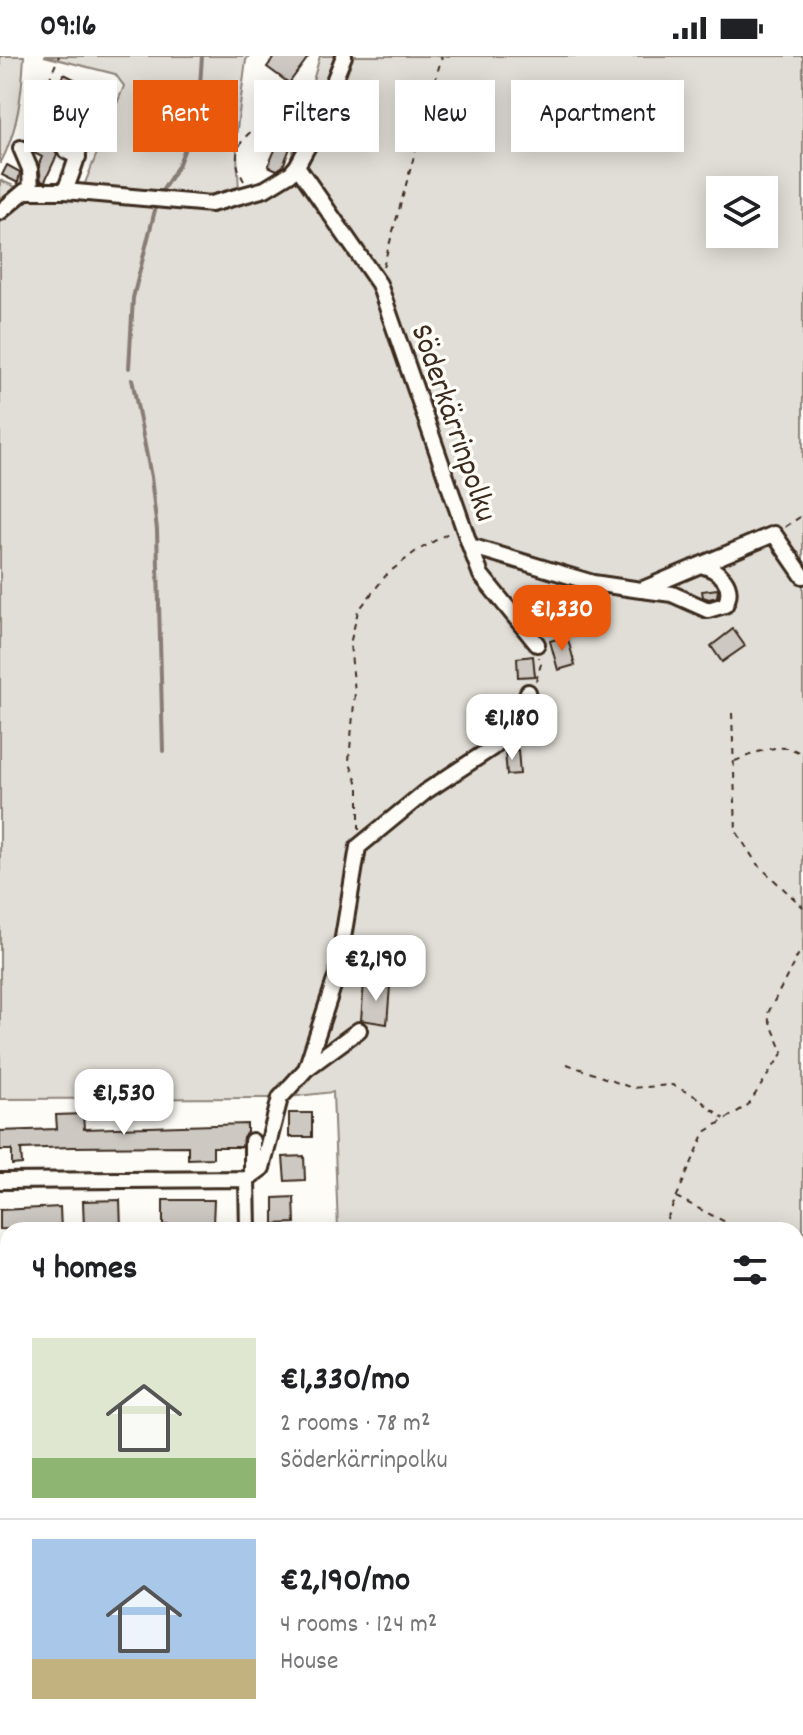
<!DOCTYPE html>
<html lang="en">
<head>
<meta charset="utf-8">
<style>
	body { margin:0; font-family:Dekko,sans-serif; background:#f2f2f2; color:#202124; height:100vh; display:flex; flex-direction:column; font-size:30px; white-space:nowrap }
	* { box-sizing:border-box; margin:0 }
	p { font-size:26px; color:#757577 }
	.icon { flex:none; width:44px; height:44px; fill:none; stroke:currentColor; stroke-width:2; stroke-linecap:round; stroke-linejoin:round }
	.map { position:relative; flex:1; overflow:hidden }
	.panel { position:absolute; left:0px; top:1166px; width:804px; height:514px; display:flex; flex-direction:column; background:#fff; border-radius:24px 24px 0 0; box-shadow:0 4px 20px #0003 }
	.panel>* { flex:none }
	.top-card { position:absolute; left:24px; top:24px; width:756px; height:72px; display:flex; gap:16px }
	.buttons { position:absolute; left:706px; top:120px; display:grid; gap:16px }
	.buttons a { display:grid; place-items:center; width:72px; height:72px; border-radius:0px; background:#fff; box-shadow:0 4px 20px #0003; font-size:40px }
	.price { position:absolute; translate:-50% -68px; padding:0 18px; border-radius:16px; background:#fff; color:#222; font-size:26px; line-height:52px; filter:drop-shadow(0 2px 4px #0008) }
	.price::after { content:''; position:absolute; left:50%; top:48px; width:24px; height:18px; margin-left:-12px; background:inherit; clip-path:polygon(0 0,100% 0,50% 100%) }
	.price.on { background:#ea580c; color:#fff }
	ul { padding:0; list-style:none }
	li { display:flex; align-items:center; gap:24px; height:200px; padding:0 32px }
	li+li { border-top:2px solid #e0e0e0 }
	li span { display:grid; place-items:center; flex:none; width:224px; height:160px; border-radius:0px; color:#555 }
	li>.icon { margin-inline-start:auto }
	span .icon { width:96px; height:96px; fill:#fffc; stroke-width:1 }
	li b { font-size:34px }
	h2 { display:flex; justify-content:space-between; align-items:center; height:96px; padding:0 32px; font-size:34px }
	.chip { padding:0 28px; border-radius:0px; background:#fff; box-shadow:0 4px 20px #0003; font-size:28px; line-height:72px }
	.chip.on { background:#ea580c; color:#fff }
	.status { display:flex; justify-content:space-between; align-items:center; height:56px; padding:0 40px; background:#fff; direction:ltr }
	.status svg { height:22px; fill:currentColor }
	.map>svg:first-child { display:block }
</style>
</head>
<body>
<div class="status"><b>09:16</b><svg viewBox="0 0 49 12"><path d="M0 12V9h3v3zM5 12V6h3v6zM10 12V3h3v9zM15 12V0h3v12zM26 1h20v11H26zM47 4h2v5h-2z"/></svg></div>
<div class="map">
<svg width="803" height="1679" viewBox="0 0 803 1679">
	<rect width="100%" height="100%" fill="#fdfcf7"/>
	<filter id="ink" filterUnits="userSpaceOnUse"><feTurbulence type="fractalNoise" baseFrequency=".0125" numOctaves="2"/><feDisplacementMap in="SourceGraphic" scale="16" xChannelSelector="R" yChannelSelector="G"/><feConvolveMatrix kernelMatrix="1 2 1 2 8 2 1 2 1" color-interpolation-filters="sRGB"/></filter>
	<g filter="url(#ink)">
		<path fill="#e1ded7" stroke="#8e847a" stroke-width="2" fill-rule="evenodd" d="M0 0H24C22 37 18 75 0 108Z
			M44 0H249L246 4 236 80 239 134 291 117 290 106 320 0H803V1679H200L201 1672H796V1174H338L333 1036 280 1042 0 1043V124L25 135 81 137 124 30 115 18ZM720 134H764V178H720Z
			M0 1215H8V1381L0 1378Z
			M0 1578 8 1584V1672H158L172 1679H0Z"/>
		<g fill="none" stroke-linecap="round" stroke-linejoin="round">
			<path stroke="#887d74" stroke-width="4" d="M160 138 178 110 198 59 202 0
				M129 312 133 242 157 146
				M132 323 151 421 157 474 163 695"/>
		</g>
		<path fill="#cdc8c2" stroke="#3b2a1e" stroke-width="2" d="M275 0H309L289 27 267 11Z
			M64 18 90 31 83 46 75 38H54Z
			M31 77 49 85 57 99 45 125H41L39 108 42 101 34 97 27 84Z
			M278 87 290 92 283 110 277 114 268 110Z
			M7 109 20 116 18 127 2 119Z
			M718 533 717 541 709 543 703 541 702 535Z
			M733 573 745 590 722 606 711 590Z
			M567 580 575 609 558 614 550 585Z
			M533 600 535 620 518 621 517 602Z
			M518 694 520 718 507 719 505 695Z
			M364 927 390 930 387 968 361 964Z
			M289 1057H312V1081H289Z
			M83 1058 84 1073 247 1068V1076L243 1081 242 1091H213V1102L188 1103V1090L71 1091 21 1093 22 1108 12 1109V1094H0V1075L57 1073 56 1059Z
			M304 1100 305 1124 285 1125 283 1101Z
			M294 1141 295 1167 274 1168V1142Z
			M120 1144 121 1172H84L83 1145Z
			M163 1144H214L213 1168H200L199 1174H177L178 1169H163Z
			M60 1151 61 1174 0 1173V1154Z"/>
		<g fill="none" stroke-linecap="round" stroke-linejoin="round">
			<defs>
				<path id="minor" d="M21 92 30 113 31 135
					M297 110 379 228 470 490 593 527 641 534 774 478 803 520
					M65 135C74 110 92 73 73 48L65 47 54 72C57 82 63 86 66 95L78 101
					M0 156 25 135H65L211 148 265 133 291 117 297 110 309 88 344 0
					M470 490 481 519 537 588
					M642 534 672 538 708 554 725 549C736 528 719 514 701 509
					M306 1013 359 974
					M252 1085V1118
					M247 1123 262 1112 280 1042 306 1013 337 918 358 791 425 736 492 692 517 669 528 636
					M247 1123 248 1174
					M0 1125 247 1123
					M0 1483 8 1487"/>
			</defs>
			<use href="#minor" stroke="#3b2a1e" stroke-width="20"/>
			<path stroke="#3b2a1e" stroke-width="2" stroke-dasharray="6 6" stroke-linecap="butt" d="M26 80 59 0
				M244 125C215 75 281 61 313 43
				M383 211 442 0
				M785 471 803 459
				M536 625 541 608 539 601
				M732 657 736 775 757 808 803 851
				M735 705C756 697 782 683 803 699
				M359 774V731L349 705 355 636 350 588 358 555 387 518 415 496 450 476
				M567 1008 632 1032 672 1029 695 1040 724 1063
				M676 1141 741 1174
				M662 1174 705 1076 748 1049 783 996 767 959 798 899 803 895
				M796 1223 803 1230
				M0 1261 8 1266
				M796 1431 803 1428
				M135 1672 137 1679
				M539 1672 547 1679
				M769 1672 775 1679
				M261 1679 273 1672"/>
			<use href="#minor" stroke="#fdfcf7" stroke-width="14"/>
		</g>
	</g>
	<g text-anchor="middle" stroke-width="7" stroke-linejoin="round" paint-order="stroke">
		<g font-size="32" fill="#3b2a1e" stroke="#fdfcf7">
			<text transform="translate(456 366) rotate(71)" y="11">Söderkärrinpolku</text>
		</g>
	</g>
</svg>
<div class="buttons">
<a><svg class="icon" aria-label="layers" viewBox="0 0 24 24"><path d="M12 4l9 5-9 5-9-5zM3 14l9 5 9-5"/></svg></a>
</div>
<b class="price on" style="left:562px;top:597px">€1,330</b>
<b class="price" style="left:512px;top:706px">€1,180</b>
<b class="price" style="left:376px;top:947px">€2,190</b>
<b class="price" style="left:124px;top:1081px">€1,530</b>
<div class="top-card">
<a class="chip">Buy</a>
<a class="chip on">Rent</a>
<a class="chip">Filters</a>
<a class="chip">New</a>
<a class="chip">Apartment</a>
</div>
<section class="panel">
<h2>4 homes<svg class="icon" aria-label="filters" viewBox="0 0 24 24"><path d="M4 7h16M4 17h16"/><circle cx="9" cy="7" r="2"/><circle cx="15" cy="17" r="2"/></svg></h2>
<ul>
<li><span style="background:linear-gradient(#dfe7d0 75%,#8fb573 0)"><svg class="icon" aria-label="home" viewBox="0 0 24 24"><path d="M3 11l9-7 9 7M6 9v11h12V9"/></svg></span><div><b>€1,330/mo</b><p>2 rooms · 78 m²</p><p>Söderkärrinpolku</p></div></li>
<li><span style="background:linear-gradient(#a9c7e8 75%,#c2b280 0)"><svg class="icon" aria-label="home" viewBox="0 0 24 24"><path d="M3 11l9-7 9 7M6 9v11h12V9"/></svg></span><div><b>€2,190/mo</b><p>4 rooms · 124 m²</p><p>House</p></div></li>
</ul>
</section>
</div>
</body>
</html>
